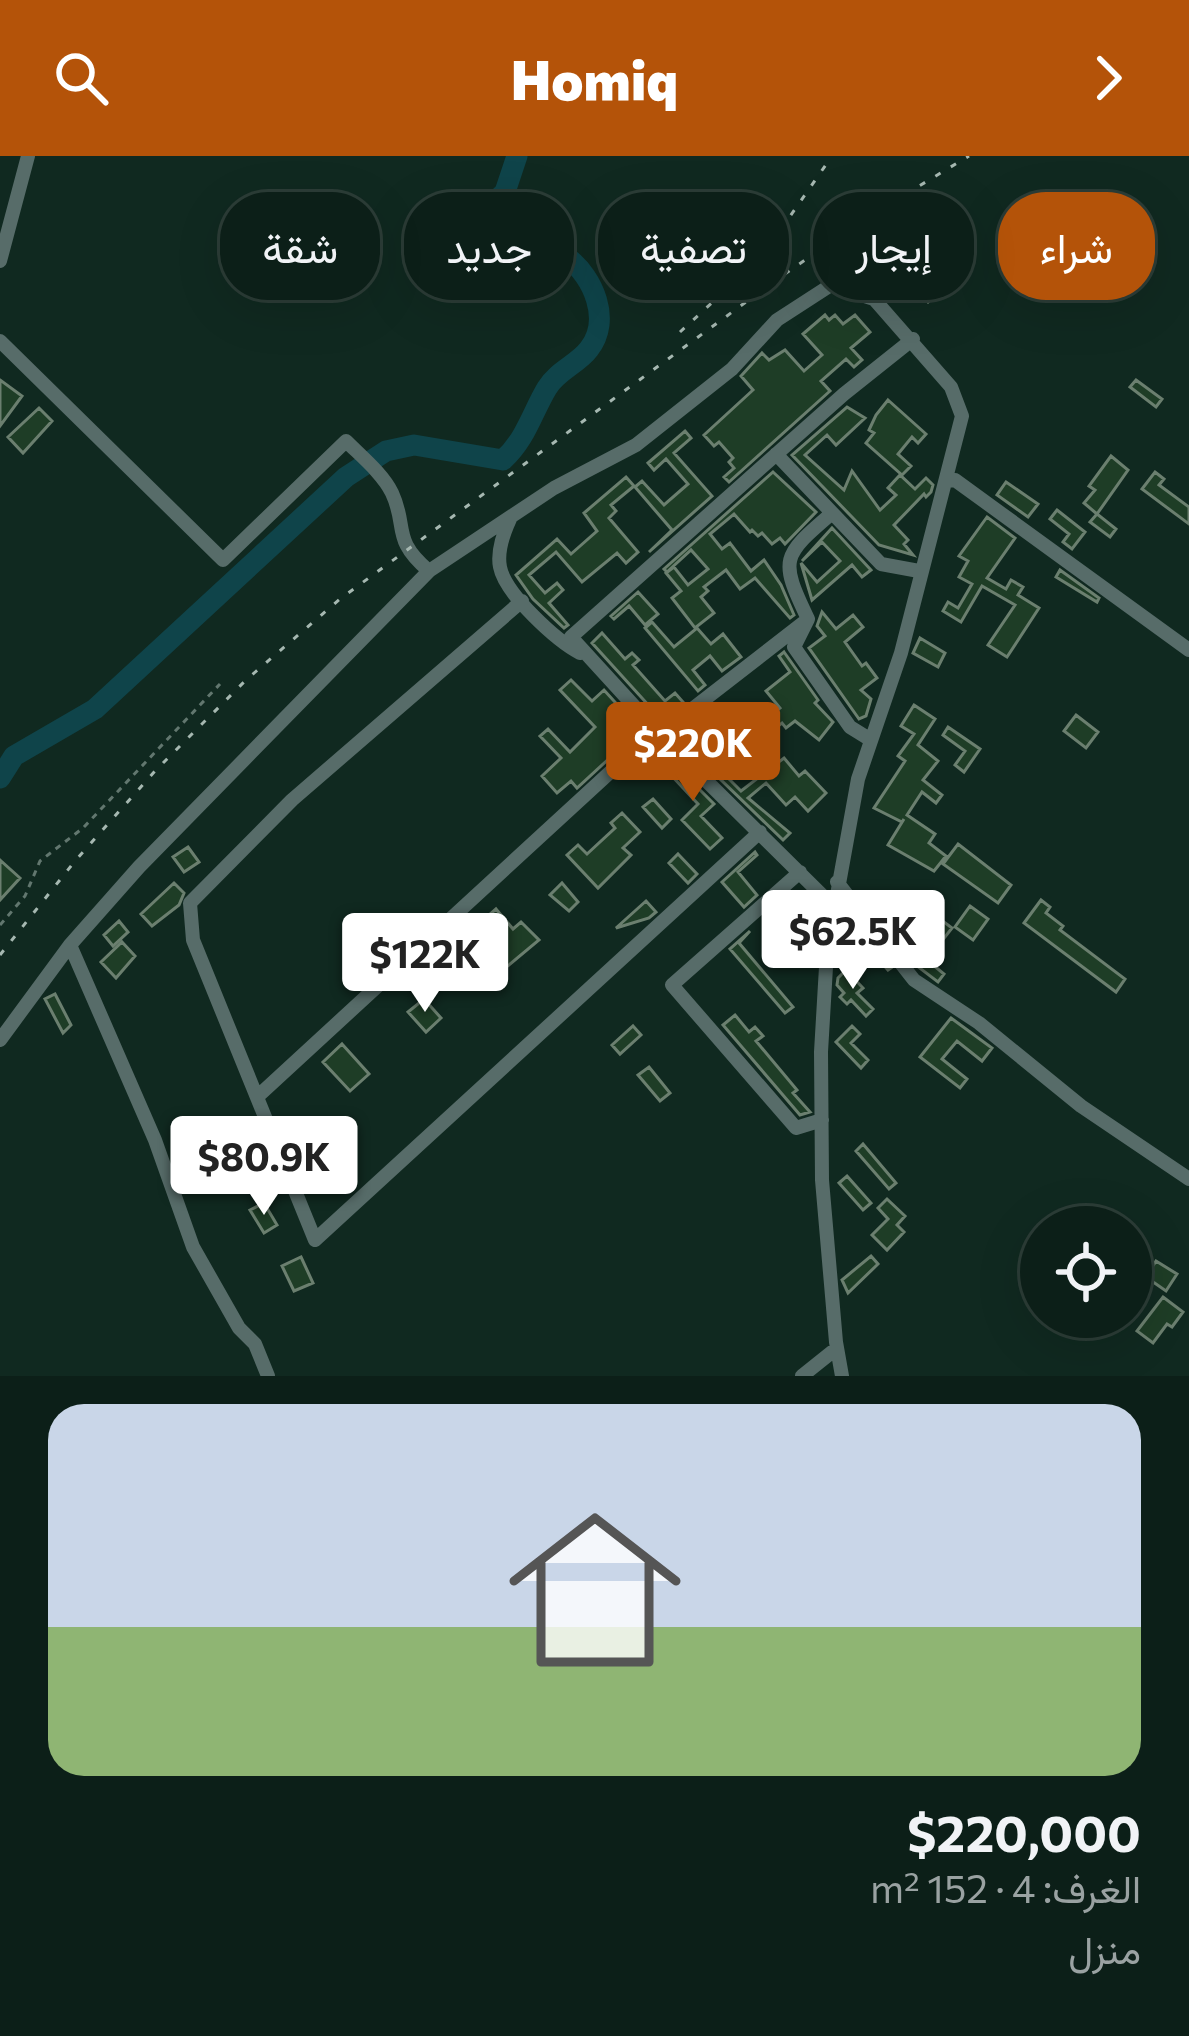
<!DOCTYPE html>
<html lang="ar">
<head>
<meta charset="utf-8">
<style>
	body { margin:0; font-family:Commissioner,Vazirmatn,sans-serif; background:#1a2c25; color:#f1f3f6; direction:rtl; height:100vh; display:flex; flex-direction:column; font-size:45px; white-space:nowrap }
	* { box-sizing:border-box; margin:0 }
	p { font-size:39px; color:#9aa2a2 }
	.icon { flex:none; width:66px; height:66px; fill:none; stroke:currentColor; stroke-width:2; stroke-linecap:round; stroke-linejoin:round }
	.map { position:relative; height:1220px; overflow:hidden; direction:ltr }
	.drawer { display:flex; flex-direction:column; background:#0c1f18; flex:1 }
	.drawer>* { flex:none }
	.guide { position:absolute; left:36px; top:36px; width:1119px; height:108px; direction:rtl; display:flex; gap:24px }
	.buttons { position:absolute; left:1020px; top:1050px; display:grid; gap:24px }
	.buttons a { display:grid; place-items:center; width:132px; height:132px; border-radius:50%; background:#0c1f18; box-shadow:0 12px 48px #0002,0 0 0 3px #2c3d37; font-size:60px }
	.price { position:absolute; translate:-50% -102px; padding:0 27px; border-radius:12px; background:#fff; color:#222; font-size:39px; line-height:78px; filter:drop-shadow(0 3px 6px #0008) }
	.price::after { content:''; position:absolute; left:50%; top:72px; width:36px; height:27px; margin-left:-18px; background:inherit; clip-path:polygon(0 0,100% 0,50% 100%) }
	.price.on { background:#b45309; color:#fff }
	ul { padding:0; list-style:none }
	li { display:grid; align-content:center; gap:24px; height:636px; padding:0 48px }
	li+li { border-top:3px solid #2c3d37 }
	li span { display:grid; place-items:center; height:372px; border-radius:36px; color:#555 }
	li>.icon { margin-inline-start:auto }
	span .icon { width:216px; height:216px; fill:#fffc; stroke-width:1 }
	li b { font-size:51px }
	.pill { padding:0 42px; border-radius:48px; background:#0c1f18; box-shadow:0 12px 48px #0002,0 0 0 3px #2c3d37; font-size:42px; line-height:108px }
	.pill.on { background:#b45309; color:#fff }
	header { display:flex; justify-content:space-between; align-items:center; height:156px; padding:0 48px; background:#b45309; color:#fff; font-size:54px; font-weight:800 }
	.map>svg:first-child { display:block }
</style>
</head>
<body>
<header><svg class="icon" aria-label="forward" viewBox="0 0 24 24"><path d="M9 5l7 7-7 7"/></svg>Homiq<svg class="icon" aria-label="search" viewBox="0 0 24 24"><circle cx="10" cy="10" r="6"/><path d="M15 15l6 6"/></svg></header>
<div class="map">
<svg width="1189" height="1220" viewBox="0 0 1189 1220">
	<rect width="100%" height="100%" fill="#102920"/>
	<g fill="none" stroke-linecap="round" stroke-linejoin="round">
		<path stroke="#0f444a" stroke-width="21" d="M0 622 14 600 95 553 346 321 386 295 414 289 503 304C526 283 532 257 547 232 557 215 578 208 589 193 612 164 593 121 568 102 512 118 498 130 447 92L505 36 517 0"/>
	</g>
	<path fill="#1e3d26" stroke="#6b7f6f" stroke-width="3" d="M954 103 960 110 935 131 940 136 928 146 911 132 933 113 937 117Z
		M825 159 829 164 835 159 843 168 855 159 870 176 851 192 862 204 854 211 846 203 821 225 830 235 729 326 724 321 734 312 729 306 733 302 719 286 714 290 704 279 753 234 741 220 762 197 769 204 785 194 804 215 822 199 803 178Z
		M0 224 22 240 0 270Z
		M1136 224 1162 243 1156 251 1130 231Z
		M888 244 926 278 918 287 912 281 898 298 911 310 902 319 866 287 874 277 869 274 876 259Z
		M847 251 865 262 836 289 827 279 805 299 844 334 852 315 880 354 896 339 888 332 900 319 915 333 926 322 933 329 931 336 926 341 924 338 894 369 908 384 904 388 913 399 879 389 792 299Z
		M39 252 52 265 23 297 8 281Z
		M685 275 691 282 674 297 712 340 649 396 672 374 635 331 642 325 664 349 688 328 666 303 654 314 648 307Z
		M1111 300 1128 314 1097 358 1116 373 1110 381 1090 366 1097 358 1084 347 1095 334 1089 330Z
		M773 316 816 356 785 388 780 382 772 388 762 377 758 380 752 374 750 376 734 358 710 378 722 393 730 387 751 415 764 404 781 429 794 459 790 462 755 422 740 433 726 414 704 431 708 435 701 441 714 457 695 472 672 442 681 435 666 417 674 411 688 429 708 413 691 394 667 416 664 413Z
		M1155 316 1164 323 1159 329 1189 351V368L1142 333Z
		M626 321 634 330 611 349 616 355 609 362 638 396 626 407 617 397 582 426 556 396 529 419 545 437 557 427 563 434 549 447 568 469 564 472 533 443 516 419 557 383 571 398 597 375 584 357Z
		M1006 326 1038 348 1028 361 997 339Z
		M1057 354 1085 376 1072 393 1063 386 1069 378 1050 363Z
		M987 361 1015 382 987 422 1006 433 1011 424 1023 431 1018 439 1039 452 1007 501 988 489 1015 449 982 430 961 466 943 455 948 446 958 452 972 428 959 421 968 405 959 400Z
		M832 372 871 414 862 421 852 409 812 444 801 407 817 426 840 405 822 386 802 405Z
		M1060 414 1099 442 1097 446 1056 421Z
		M638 436 658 458 645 469 629 450 614 463 611 460Z
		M822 456 836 473 853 459 863 471 845 486 862 510 866 507 877 522 861 534 871 543 866 560 859 563 809 492 825 480 817 470Z
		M652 466 674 491 697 472 711 488 723 478 741 501 722 515 710 500 693 514 705 529 698 535 645 472Z
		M602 477 625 503 632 497 639 504 633 509 665 545 675 537 683 546 661 563 592 487Z
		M920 482 945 497 938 511 913 497Z
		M784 496 818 544 815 547 833 566 819 584 795 565 786 572 782 567 769 577 761 568 780 552 766 535 790 516 779 500Z
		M571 524 592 545 604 534 624 556 610 570 626 587 577 632 571 625 557 637 542 620 561 602 540 580 548 573 570 596 595 571 560 534Z
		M914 549 935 563 918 589 938 605 923 624 942 639 936 647 922 636 907 659 935 678 929 687 946 700 934 715 888 689 904 663 902 666 874 652 905 605 898 600 914 578 901 570Z
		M750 557 759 568 739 584 730 573Z
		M1076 559 1098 576 1086 592 1064 575Z
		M948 571 980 593 964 616 955 609 965 595 943 579Z
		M662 596 714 648 701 660 722 682 710 693 682 664 698 648 655 602Z
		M784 602 799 620 805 615 826 637 808 655 795 641 786 649 766 627 748 642 790 677 783 684 715 618 719 613 741 635Z
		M653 643 671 663 662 672 643 651Z
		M622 657 640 676 623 692 631 699 598 732 567 699 578 689 587 698 615 672 611 667Z
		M958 688 1011 729 998 747 943 708Z
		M188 691 199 706 184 716 173 701Z
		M755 696 757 699 738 716 757 739 744 751 722 726Z
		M678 698 697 718 688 727 669 707Z
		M0 704 20 722 0 744Z
		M174 727 184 737 179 749 152 770 141 758Z
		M562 727 578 746 569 755 550 739Z
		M1041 744 1050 751 1046 757 1063 770 1060 774 1125 823 1116 836 1024 767Z
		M646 745 656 756 649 762 616 772Z
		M970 750 988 763 973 784 955 771Z
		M496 753 513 773 521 766 539 784 480 833 458 809 502 776 488 760Z
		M847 757 891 812 888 814 870 794 857 806 840 786Z
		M932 757 952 772 927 804 944 818 938 826 917 810 884 768 916 798 937 772 927 765Z
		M119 765 128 776 113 790 104 779Z
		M750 775 739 787 793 851 785 857 730 793Z
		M122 786 135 800 116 822 101 806Z
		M846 814 863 832 857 837 873 853 866 860 851 844 847 848 840 841 844 837 837 829 838 822Z
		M55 838 71 869 63 877 45 843Z
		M424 843 441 862 426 876 408 856Z
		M735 859 749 876 755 871 763 880 756 885 797 934 793 937 810 956 800 959 723 869Z
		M951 862 992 892 982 905 957 885 942 903 967 923 960 932 920 901Z
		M633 870 641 879 620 898 612 889Z
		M852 870 860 878 851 887 868 904 861 912 836 886Z
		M342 888 369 918 350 935 323 906Z
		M649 911 670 937 660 945 638 919Z
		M863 988 896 1027 889 1033 856 995Z
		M307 1005 323 1022 313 1031 298 1013Z
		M847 1020 871 1047 863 1054 839 1027Z
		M887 1043 905 1060 897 1069 904 1076 887 1094 872 1079 888 1063 878 1052Z
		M264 1047 277 1069 264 1077 250 1054Z
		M871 1100 878 1108 848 1137 842 1124Z
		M301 1101 313 1127 294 1135 282 1110Z
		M1156 1105 1177 1118 1166 1135 1146 1121Z
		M1163 1141 1183 1156 1172 1171 1167 1168 1153 1187 1137 1175Z"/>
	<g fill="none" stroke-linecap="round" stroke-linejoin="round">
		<path stroke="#62776f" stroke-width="3" stroke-dasharray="6 6" stroke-linecap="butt" d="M0 769 25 740 40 705 83 672 220 528"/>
		<path stroke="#576c69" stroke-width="14" d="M0 105 28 0
			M0 185 223 404 346 285C361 300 383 318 392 337 408 371 391 383 429 415
			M776 298 881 408 919 415
			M947 325 955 324 1189 494
			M831 358C782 400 779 403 808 463L794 491 850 571 871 584
			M510 363C504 376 497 396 500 411 505 438 557 485 580 497
			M522 445 292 644 190 747 193 784 315 1084 760 676
			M660 578 803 467
			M800 716 672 829 796 972 822 964
			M837 726 914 824 979 867 1081 950 1189 1023
			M834 751 666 585 571 481 844 238 913 183
			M70 789 155 984 193 1091 239 1172 255 1188 268 1220
			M0 884 70 789 139 711 429 415 554 332 636 289 732 213 777 164 831 129 874 143 951 231 962 260 901 497 858 623 827 794 821 896 822 1024 836 1186 842 1220
			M258 940 656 574
			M802 1220 837 1192"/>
		<path stroke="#a6b8b1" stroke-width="3" stroke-dasharray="6 12" stroke-linecap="butt" d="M680 176 761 102 832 0
			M0 799 75 705 155 615 246 524 340 443 776 124 869 60 969 0"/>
	</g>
</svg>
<div class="buttons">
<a><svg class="icon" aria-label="locate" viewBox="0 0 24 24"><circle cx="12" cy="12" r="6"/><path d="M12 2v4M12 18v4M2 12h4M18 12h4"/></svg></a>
</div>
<b class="price on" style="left:693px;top:648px">$220K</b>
<b class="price" style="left:853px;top:836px">$62.5K</b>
<b class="price" style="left:425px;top:859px">$122K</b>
<b class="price" style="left:264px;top:1062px">$80.9K</b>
<div class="guide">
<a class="pill on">شراء</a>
<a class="pill">إيجار</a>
<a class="pill">تصفية</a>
<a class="pill">جديد</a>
<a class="pill">شقة</a>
</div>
</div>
<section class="drawer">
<ul>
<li><span style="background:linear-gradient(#c9d6e8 60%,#8fb573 0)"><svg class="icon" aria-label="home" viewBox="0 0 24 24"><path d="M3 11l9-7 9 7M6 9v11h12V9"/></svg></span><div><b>$220,000</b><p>الغرف: 4 · 152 m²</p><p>منزل</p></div></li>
</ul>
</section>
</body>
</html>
